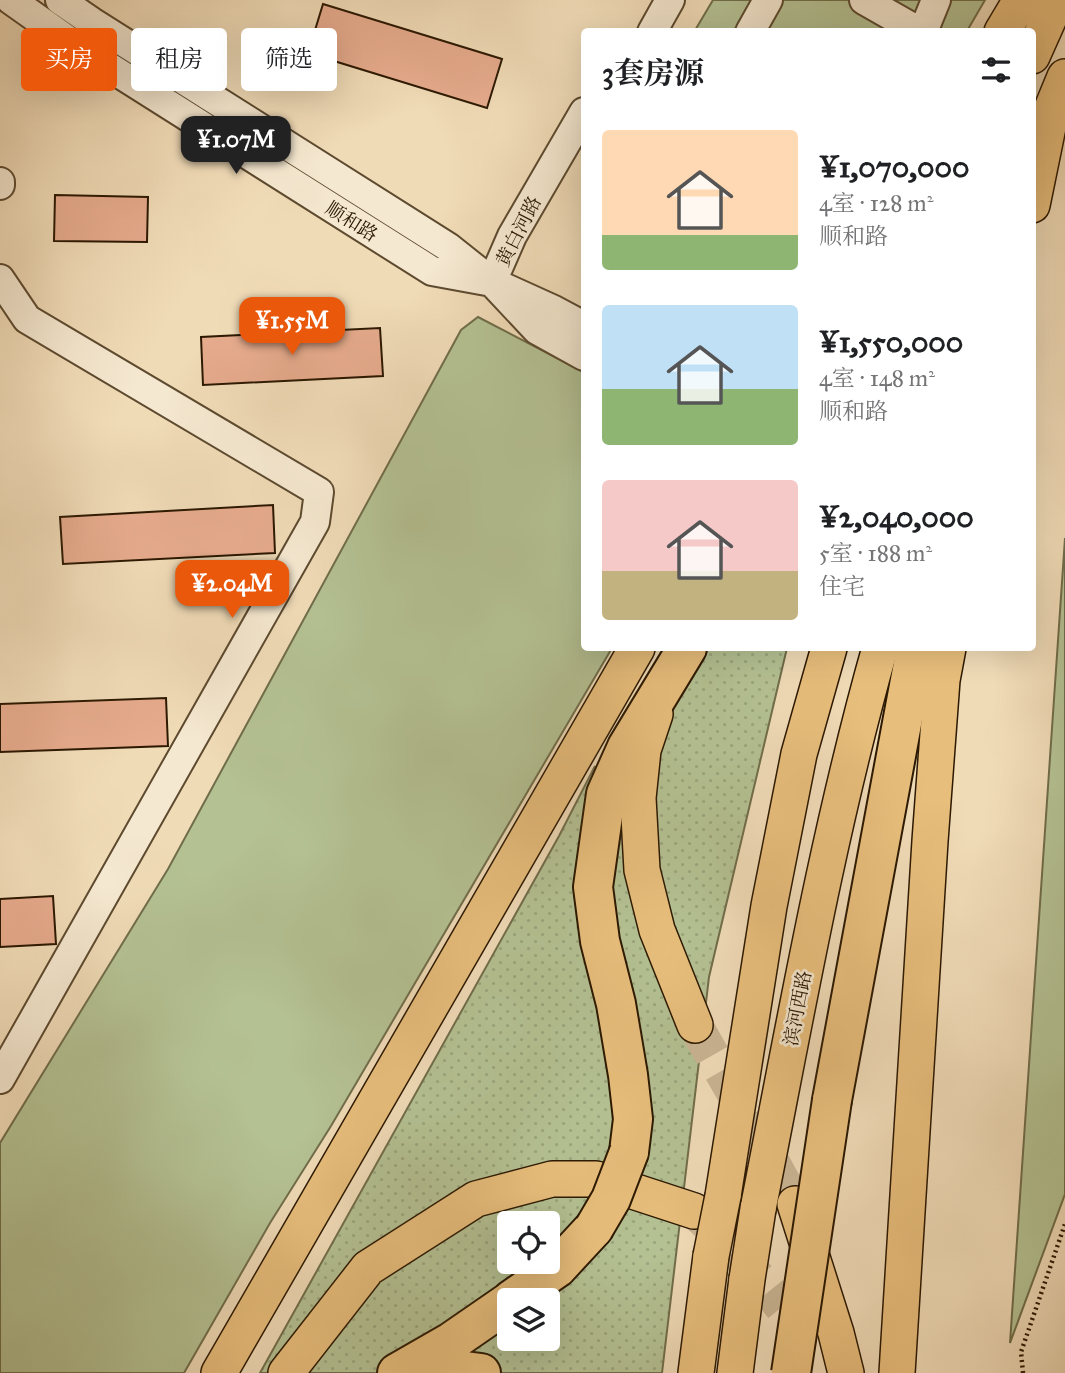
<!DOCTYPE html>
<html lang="zh">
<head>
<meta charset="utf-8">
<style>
	body { margin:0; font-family:"IM FELL Great Primer","Noto Serif SC",serif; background:#f2f2f2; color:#202124; height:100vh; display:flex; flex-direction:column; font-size:26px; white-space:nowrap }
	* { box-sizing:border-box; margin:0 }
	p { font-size:23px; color:#757577 }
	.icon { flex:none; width:38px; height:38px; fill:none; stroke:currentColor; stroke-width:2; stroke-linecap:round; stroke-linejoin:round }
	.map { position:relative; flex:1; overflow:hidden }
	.details { position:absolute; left:581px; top:28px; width:455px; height:623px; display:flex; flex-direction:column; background:#fff; border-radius:7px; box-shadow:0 7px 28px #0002 }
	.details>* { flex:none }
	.banner { position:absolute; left:21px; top:28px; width:455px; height:63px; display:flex; gap:14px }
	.fabs { position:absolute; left:497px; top:1211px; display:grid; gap:14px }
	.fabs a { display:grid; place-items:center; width:63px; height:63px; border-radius:7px; background:#fff; box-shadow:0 7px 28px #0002; font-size:35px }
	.price { position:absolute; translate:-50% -60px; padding:0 16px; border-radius:14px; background:#ea580c; color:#fff; font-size:23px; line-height:46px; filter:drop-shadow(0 2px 4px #0008) }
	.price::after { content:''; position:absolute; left:50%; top:42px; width:21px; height:16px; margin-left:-10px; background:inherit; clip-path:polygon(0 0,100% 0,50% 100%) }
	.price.active { background:#222; color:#fff }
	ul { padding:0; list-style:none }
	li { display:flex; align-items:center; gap:21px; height:175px; padding:0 21px }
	li span { display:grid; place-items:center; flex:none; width:196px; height:140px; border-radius:7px; color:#555 }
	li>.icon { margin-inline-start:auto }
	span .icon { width:84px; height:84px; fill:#fffc; stroke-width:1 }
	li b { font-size:30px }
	h2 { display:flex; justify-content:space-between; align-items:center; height:84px; padding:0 21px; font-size:30px }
	.chip { padding:0 24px; border-radius:7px; background:#fff; box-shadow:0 7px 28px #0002; font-size:24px; line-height:63px }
	.chip.active { background:#ea580c; color:#fff }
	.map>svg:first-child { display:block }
</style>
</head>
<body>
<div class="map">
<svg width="1065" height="1373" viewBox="0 0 1065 1373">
	<defs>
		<pattern id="grass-dots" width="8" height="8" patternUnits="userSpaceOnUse" patternTransform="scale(1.75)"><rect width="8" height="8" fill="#b4c193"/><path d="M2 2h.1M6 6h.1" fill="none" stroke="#9ba57d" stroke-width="1.8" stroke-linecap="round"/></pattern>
	</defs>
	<rect width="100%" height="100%" fill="#f0dbb7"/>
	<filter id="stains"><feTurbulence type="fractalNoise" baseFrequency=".00286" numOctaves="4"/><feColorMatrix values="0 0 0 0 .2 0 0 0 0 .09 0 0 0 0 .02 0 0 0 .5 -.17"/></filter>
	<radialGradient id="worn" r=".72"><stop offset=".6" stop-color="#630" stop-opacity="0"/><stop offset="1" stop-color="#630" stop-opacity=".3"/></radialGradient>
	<path fill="url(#grass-dots)" stroke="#706d4a" stroke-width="2" fill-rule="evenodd" d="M699 648H787L709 977 662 1373H260L559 836 595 766 581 831 578 898 619 816 633 883 654 786 661 731ZM509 1223H548V1262H509ZM509 1300H548V1339H509Z"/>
	<path fill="#b4c193" stroke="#706d4a" stroke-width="2" d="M713 0H985L967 31 694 32Z
		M478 317 584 372V648H612L331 1126 270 1223 184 1373H0V1143L168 869 461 330Z
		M1065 538V1194L1010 1343Z"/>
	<path fill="#e6ab8d" stroke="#2c1902" stroke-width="2" d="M323 4 502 59 487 108 308 53Z
		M55 195 148 197 147 242 54 241Z
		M380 328 383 376 203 385 201 337Z
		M273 505 275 553 63 564 60 517Z
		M166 698 168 746 0 752V704Z
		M53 896 56 944 0 947V899Z"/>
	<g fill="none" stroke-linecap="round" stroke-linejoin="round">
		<path stroke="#c9b493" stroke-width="35" stroke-dasharray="35 18" stroke-linecap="butt" d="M695 1025 755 1130 795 1204
			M697 1214 735 1249 782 1307"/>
		<defs>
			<path id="minor" d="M11 0 76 46 432 271 492 282 554 310 584 326
				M60 0 92 22 448 247 492 282 537 330 584 356
				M864 0 920 32
				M652 32 670 0
				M750 32 768 0
				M923 32 936 0
				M0 182V185
				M0 279 27 319 319 492 315 522 0 1079
				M492 282 512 236 584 112"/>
			<path id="major" d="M1002 32 1021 0
				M1032 56 1057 0
				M1042 133 1065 77
				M1032 205 1051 112
				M655 714 643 750 638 798 642 870 657 930 695 1025
				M723 1196 769 906 799 754 829 648
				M795 1204 836 1333 846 1373
				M758 1209C795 1021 828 832 880 648
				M219 1373 637 648
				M286 1373 368 1268 476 1199 552 1179H596L694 1211
				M696 1373 711 1256
				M735 1373 747 1279
				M897 1373 930 841 942 680 948 648"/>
			<path id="highway" d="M832 1100 916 648
				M629 1152 633 1119 628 1075 616 1004 600 941 593 887 606 794 627 747 687 648
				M511 1300 557 1268 594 1228
				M397 1373 451 1342 509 1302
				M416 1373 442 1368 481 1373"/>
		</defs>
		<use href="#minor" stroke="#5d4a2f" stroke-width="32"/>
		<use href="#major" stroke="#2c1902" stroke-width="38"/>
		<use href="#highway" stroke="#2c1902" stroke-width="42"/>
		<path stroke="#2c1902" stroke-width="4.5" stroke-dasharray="2 3.5" stroke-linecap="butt" d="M1023 1373 1021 1352 1065 1224"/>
		<use href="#minor" stroke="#f5e8d0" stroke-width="28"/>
		<use href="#major" stroke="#e8be7c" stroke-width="35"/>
		<use href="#highway" stroke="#e8be7c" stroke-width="38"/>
		<defs>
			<path id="major-bridge" d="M711 1256 723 1196
				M747 1279 758 1209"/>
			<path id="highway-bridge" d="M594 1228 611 1199 629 1152
				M791 1373 832 1100"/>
		</defs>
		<use href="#major-bridge" stroke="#2c1902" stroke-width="38" stroke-linecap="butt"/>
		<use href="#highway-bridge" stroke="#2c1902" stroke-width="42" stroke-linecap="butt"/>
		<use href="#major-bridge" stroke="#e8be7c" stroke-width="35"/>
		<use href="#highway-bridge" stroke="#e8be7c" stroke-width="38"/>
	</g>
	<g text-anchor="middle" stroke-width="5" stroke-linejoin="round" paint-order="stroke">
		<g font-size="19" fill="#2c1902" stroke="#f5e8d0">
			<text transform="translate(352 221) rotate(32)" y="7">顺和路</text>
			<text transform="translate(518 231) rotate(-63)" y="7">黄白河路</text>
			<text transform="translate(797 1008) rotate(-79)" y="7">滨河西路</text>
		</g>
	</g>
	<rect width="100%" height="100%" filter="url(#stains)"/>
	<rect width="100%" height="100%" fill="url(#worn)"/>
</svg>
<div class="fabs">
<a><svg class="icon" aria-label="locate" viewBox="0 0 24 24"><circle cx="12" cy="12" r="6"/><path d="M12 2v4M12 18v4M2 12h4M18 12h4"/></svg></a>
<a><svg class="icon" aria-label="layers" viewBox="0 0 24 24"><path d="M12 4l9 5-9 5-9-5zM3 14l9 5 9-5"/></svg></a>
</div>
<b class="price active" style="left:236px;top:176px">¥1.07M</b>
<b class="price" style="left:292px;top:357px">¥1.55M</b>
<b class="price" style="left:232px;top:620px">¥2.04M</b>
<div class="banner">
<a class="chip active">买房</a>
<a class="chip">租房</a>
<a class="chip">筛选</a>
</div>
<section class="details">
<h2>3套房源<svg class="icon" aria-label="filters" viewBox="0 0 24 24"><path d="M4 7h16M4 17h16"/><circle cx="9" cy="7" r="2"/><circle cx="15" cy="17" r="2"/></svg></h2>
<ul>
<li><span style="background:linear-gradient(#ffd9b3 75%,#8fb573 0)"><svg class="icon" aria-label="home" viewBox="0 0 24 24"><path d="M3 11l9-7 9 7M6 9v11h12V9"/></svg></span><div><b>¥1,070,000</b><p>4室 · 128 m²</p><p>顺和路</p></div></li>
<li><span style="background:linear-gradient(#bfe0f5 60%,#8fb573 0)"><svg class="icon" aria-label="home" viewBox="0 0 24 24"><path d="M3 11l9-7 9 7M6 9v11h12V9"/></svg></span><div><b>¥1,550,000</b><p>4室 · 148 m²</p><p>顺和路</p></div></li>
<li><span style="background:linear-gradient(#f6c9c9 65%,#c2b280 0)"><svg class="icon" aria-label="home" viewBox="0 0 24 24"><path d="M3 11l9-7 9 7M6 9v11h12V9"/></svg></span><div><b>¥2,040,000</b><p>5室 · 188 m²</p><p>住宅</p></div></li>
</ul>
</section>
</div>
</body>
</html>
